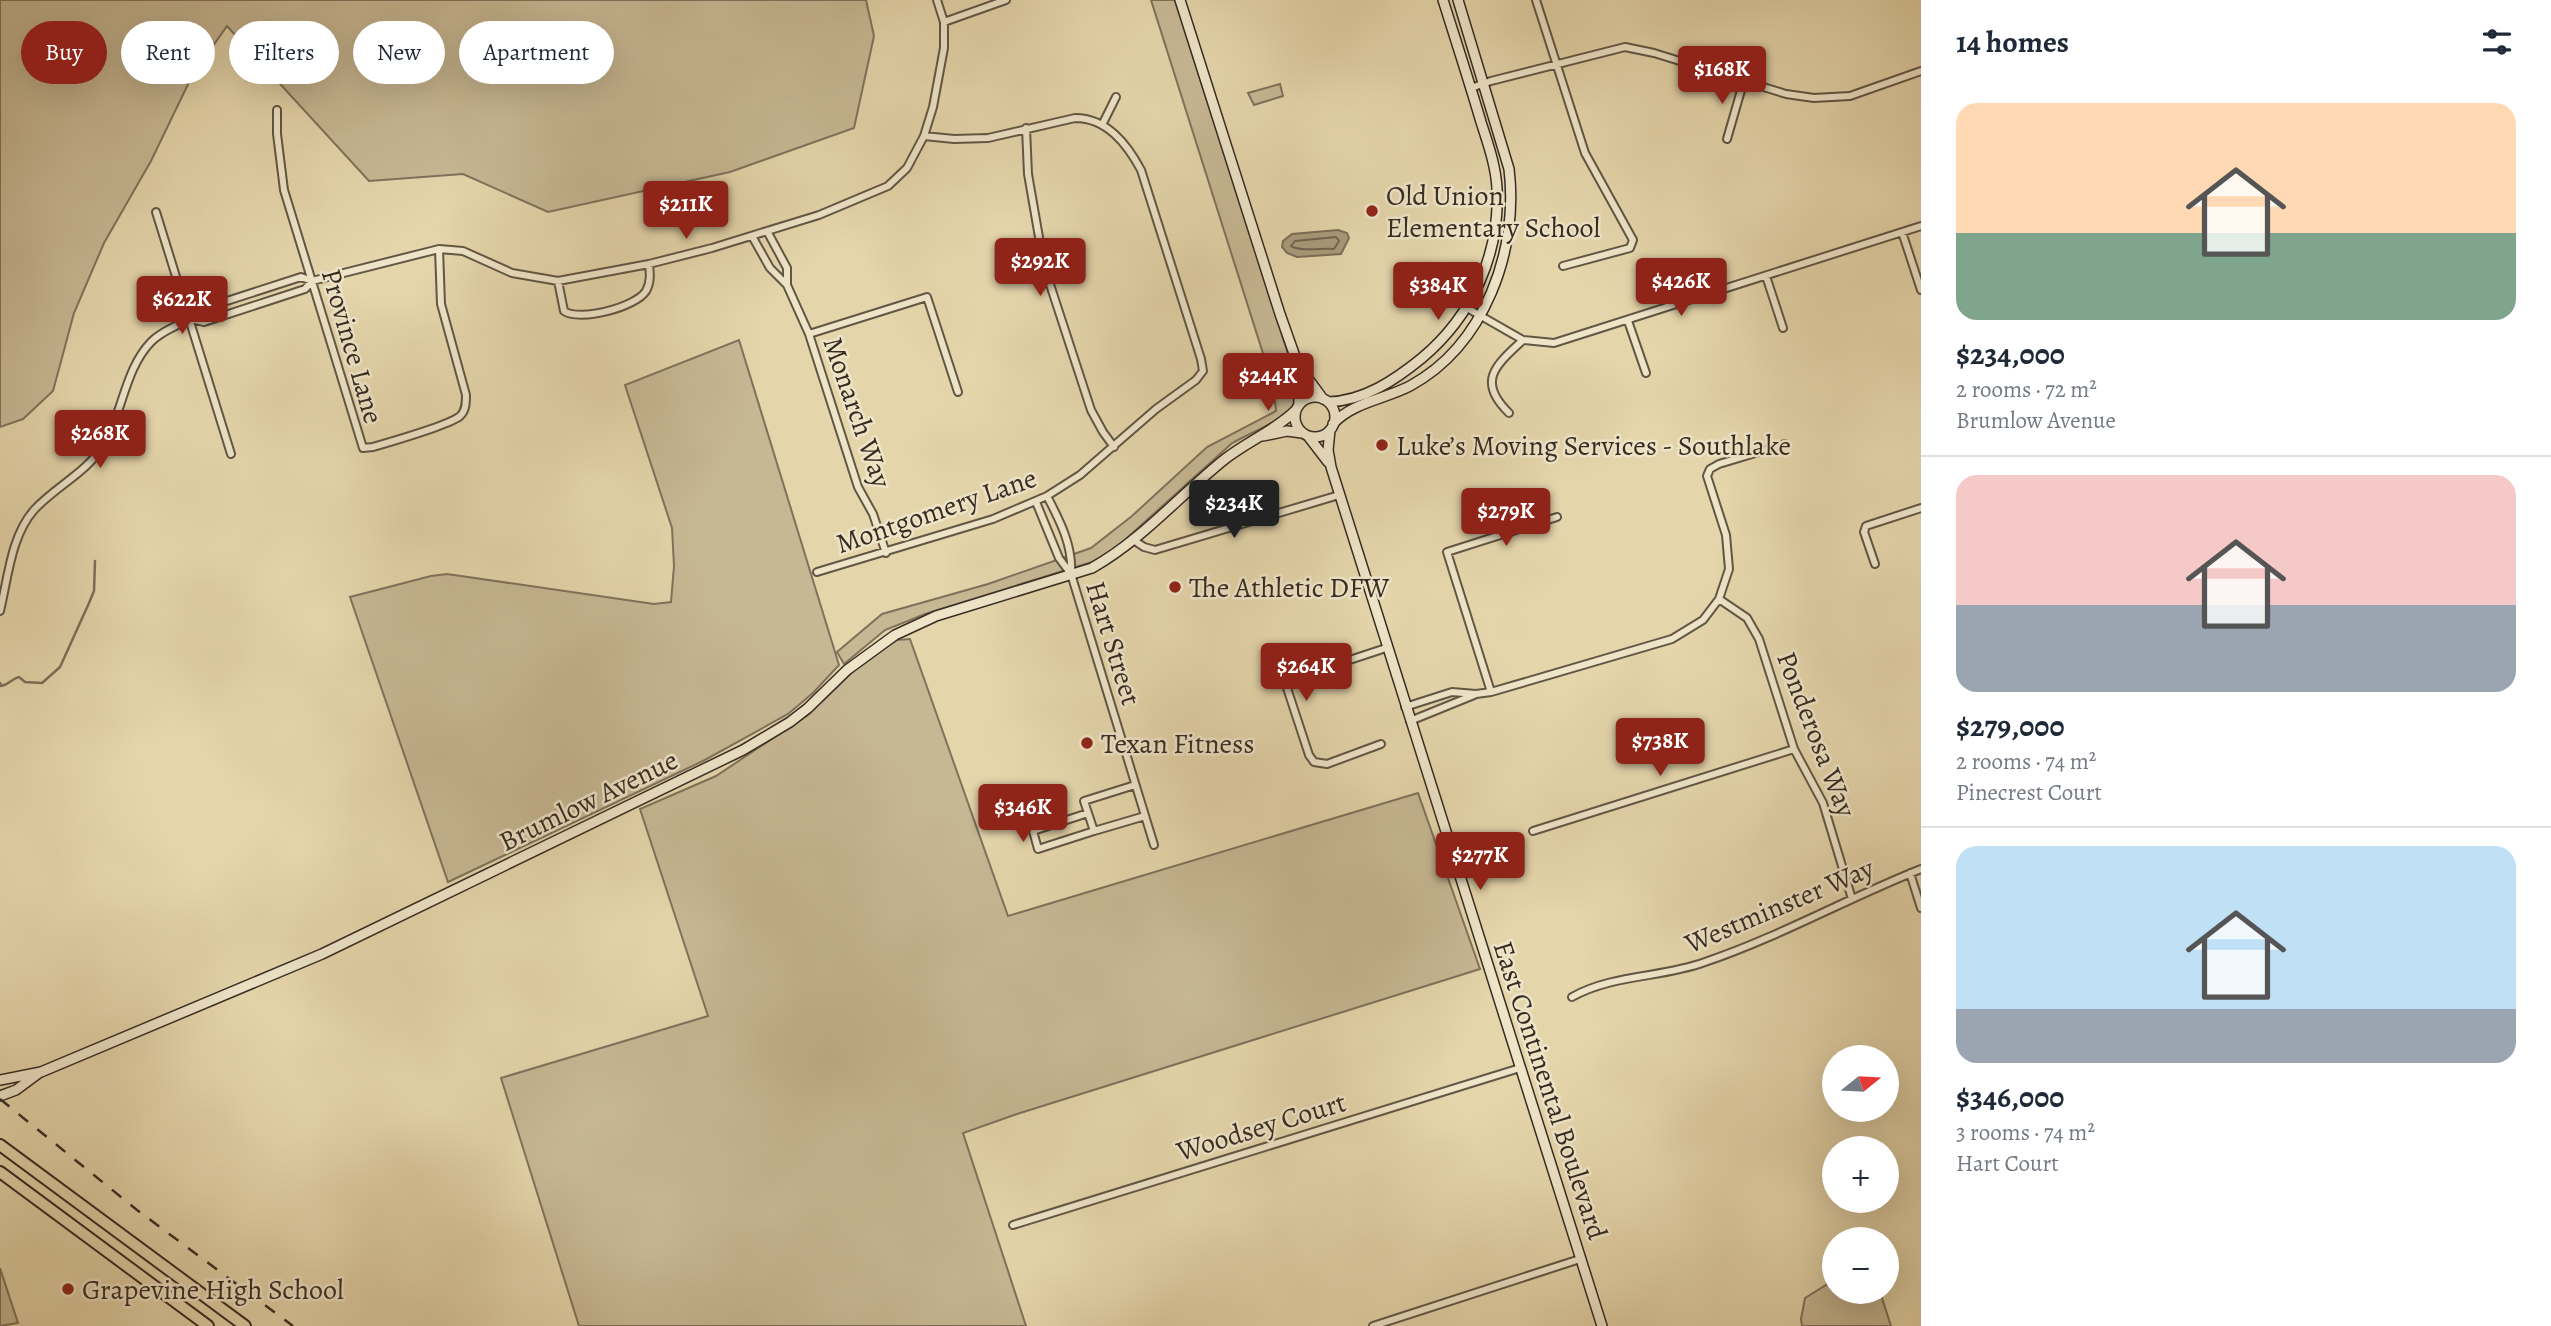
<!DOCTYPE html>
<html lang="en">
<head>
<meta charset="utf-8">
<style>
	body { margin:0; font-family:Alegreya,serif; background:#f2f2f3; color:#1f2937; height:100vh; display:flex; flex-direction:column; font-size:26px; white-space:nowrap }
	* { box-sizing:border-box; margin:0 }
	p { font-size:23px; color:#747a83 }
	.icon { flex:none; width:38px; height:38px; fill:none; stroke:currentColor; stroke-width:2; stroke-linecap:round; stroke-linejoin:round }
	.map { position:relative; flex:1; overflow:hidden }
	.drawer { display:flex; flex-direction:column; background:#fff; width:630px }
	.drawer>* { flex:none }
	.top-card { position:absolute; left:21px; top:21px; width:665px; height:63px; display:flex; gap:14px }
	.needle { width:46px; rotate:72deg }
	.tools { position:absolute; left:1822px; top:1045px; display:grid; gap:14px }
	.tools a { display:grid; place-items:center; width:77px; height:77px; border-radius:50%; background:#fff; box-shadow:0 7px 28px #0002; font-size:35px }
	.price { position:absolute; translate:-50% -60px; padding:0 16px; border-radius:7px; background:#8f2418; color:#fff; font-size:23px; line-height:46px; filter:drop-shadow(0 2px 4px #0008) }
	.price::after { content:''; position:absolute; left:50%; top:42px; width:21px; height:16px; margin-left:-10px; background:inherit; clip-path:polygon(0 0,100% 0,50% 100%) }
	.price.current { background:#222; color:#fff }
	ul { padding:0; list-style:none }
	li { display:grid; align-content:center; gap:14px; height:371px; padding:0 35px }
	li+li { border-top:2px solid #e0e1e3 }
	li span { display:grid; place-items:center; height:217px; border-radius:21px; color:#555 }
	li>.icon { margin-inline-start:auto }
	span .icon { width:126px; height:126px; fill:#fffc; stroke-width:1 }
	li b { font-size:30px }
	h2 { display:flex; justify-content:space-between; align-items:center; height:84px; padding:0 35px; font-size:30px }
	.pill { padding:0 24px; border-radius:32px; background:#fff; box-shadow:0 7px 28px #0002; font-size:24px; line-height:63px }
	.pill.current { background:#8f2418; color:#fff }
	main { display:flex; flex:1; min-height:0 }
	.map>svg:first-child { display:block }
</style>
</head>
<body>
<main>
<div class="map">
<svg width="1921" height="1326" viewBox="0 0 1921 1326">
	<rect width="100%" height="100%" fill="#e5d5ab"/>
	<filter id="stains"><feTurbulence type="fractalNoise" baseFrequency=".00286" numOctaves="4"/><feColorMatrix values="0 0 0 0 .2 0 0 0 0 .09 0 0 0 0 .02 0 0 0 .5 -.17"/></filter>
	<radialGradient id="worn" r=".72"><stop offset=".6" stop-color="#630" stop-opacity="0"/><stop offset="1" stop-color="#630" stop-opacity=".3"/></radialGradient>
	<path fill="#c7b894" stroke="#7f725b" stroke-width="2" d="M0 0H866L874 36 854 128 730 172 548 212 463 174 369 181 227 26 192 76 151 161 104 243 74 313 53 391 23 419 0 427Z
		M1151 0H1175L1296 379C1296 388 1298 398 1293 407 1286 420 1246 434 1231 444L1117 547 1092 562 925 614 885 630 844 664 837 652 882 614 988 584 1091 548 1132 516 1207 447 1276 411 1273 385Z
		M1280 84 1283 96 1254 105 1248 93Z
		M739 340 839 665 813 693 788 714 703 761 448 882 350 597 431 576 447 574 654 604 671 602 674 566 672 528 625 385Z
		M910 639 1008 916 1418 793 1480 969 1017 1114 963 1133 1026 1326H579L501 1078 708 1016 640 809 716 776 808 715 864 661 897 640Z
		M0 1268 18 1323 0 1326Z
		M1834 1280V1292H1880L1891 1326H1802L1801 1319 1805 1298Z"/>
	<path fill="#aa9b7c" stroke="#7c6e58" stroke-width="2" d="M1338 230 1347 233 1349 238 1341 254 1297 257 1287 253 1282 247 1283 241 1292 234Z"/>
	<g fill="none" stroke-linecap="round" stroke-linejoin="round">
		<path stroke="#70634f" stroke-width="2" d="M1336 237 1339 241 1334 249C1322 248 1299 252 1291 246L1295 241Z"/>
		<path stroke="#7c6e58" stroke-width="2.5" d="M0 683 1 686C9 685 11 679 19 677L25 682 42 683 60 667 89 603 94 591 95 561"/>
		<defs>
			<path id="street" d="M1536 0 1585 153 1633 240 1630 248 1563 266
				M944 22 1006 0
				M1471 88 1491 81 1625 47 1654 53 1786 94 1814 98 1850 96 1921 71
				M277 110V134L284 190 363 448 373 447C390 442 450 425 460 416 466 411 466 402 466 395L441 304 439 249
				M1102 125 1116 97
				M1026 128 1028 174 1044 266 1091 410 1103 432 1114 447
				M1727 139 1744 80
				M156 212 231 454
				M767 231 787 268V285
				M1902 232 1921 290
				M752 236 770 268 787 285 809 334 858 487 873 514 886 553
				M1766 276 1783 328
				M558 281 564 311C580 322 636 307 646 291 651 282 650 273 649 264
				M1467 308 1523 340 1554 343 1921 226
				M191 319 204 322 305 289 312 281
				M1628 321 1646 373
				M809 334 927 297 958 392
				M1509 413C1476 381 1496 365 1523 340
				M1047 496C1060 521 1073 546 1071 574L1154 845
				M1036 502 1059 558 1071 574
				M1135 541 1144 547 1155 550 1339 495
				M1875 564 1864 532 1866 526 1921 508
				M817 572 993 519 1047 496 1080 475 1156 409 1196 380 1203 371 1201 359 1141 170C1127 144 1107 118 1075 118L988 138 954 139 924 136
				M1719 599 1747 618 1759 639 1794 749 1823 803 1852 899
				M0 611C8 578 11 536 34 510 56 486 88 472 104 444 123 411 125 369 151 342 165 327 186 325 199 310L301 277 312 281 439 249 463 251 512 273 558 281 649 264 712 248 819 215 888 186 907 168 924 136 933 107 944 48V22L937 0
				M1491 692 1447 552 1557 517
				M1405 707 1452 692 1476 694 1491 692 1672 639 1703 620 1719 599 1729 569 1726 535 1707 476 1710 469 1719 464 1785 444
				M1410 721 1474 695
				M1381 744 1327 764 1314 762 1309 755 1287 688 1288 683 1298 677 1386 648
				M1135 785 1084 801 1094 831 1145 816
				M1088 813 1033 831 1038 849 1094 831
				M1533 831 1794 749
				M1910 873 1921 908
				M1572 997C1613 974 1662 978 1705 962 1779 937 1848 898 1921 869
				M1013 1225 1520 1068
				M1373 1326 1580 1259"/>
			<path id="secondary" d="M1180 0 1280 314 1298 365 1323 399
				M1298 367 1299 405
				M1295 417a20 20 0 1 1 40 0a20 20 0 1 1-40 0Z
				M1328 402C1364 401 1395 380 1422 358 1472 316 1500 255 1497 189 1496 166 1488 144 1481 122 1469 81 1456 41 1443 0
				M1333 424C1351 403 1385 399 1410 386 1485 345 1519 250 1509 169L1458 0
				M1330 430 1328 450 1331 467 1602 1326
				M1263 436 1287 431 1302 433
				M1308 436 1328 462
				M0 1080 41 1072 322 954 743 750 790 722 808 708 847 670 895 635 936 616 1092 568C1143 539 1180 495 1225 459 1248 441 1276 430 1296 410
				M0 1096 16 1090 39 1073"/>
			<path id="primary" d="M0 1145 245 1326
				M0 1172 208 1326"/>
		</defs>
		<use href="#street" stroke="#625644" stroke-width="10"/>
		<use href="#secondary" stroke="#372b22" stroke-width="12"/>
		<use href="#primary" stroke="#372b22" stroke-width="14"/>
		<use href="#street" stroke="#eee4c8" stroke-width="6"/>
		<use href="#secondary" stroke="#eee4c8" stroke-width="9"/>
		<use href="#primary" stroke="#e5d5ab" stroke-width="10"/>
		<path stroke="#372b22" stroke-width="2.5" stroke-dasharray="12 12" stroke-linecap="butt" d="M0 1099 137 1210 293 1326"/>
	</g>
	<g fill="#8f2418" stroke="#eee4c8" stroke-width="2.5">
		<circle cx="1372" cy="211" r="7"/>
		<circle cx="1382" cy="445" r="7"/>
		<circle cx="1175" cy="587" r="7"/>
		<circle cx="1087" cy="743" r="7"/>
		<circle cx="68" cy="1289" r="7"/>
	</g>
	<g text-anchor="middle" stroke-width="5" stroke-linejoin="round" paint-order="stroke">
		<g font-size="28" fill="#372b22" stroke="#eee4c8" text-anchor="start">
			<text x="1386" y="205">Old Union<tspan x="1386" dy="32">Elementary School</tspan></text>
			<text x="1396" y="455">Luke’s Moving Services - Southlake</text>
			<text x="1189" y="597">The Athletic DFW</text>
			<text x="1101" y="753">Texan Fitness</text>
			<text x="82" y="1299">Grapevine High School</text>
		</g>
		<g font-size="28" fill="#372b22" stroke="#eee4c8">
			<text transform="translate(353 346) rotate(74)" y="10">Province Lane</text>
			<text transform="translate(858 412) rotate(71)" y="10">Monarch Way</text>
			<text transform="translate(936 510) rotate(-19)" y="10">Montgomery Lane</text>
			<text transform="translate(1114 643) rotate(73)" y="10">Hart Street</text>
			<text transform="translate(1817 734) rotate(69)" y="10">Ponderosa Way</text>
			<text transform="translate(588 800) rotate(-26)" y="10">Brumlow Avenue</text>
			<text transform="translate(1779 905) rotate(-23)" y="10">Westminster Way</text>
			<text transform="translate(1551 1090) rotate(72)" y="10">East Continental Boulevard</text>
			<text transform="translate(1261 1126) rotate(-17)" y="10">Woodsey Court</text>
		</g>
	</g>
	<rect width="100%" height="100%" filter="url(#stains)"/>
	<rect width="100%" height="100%" fill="url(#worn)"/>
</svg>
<div class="tools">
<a><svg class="needle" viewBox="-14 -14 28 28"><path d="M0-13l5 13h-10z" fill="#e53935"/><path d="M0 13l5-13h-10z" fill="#747a83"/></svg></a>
<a>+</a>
<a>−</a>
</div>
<b class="price" style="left:1722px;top:106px">$168K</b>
<b class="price" style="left:686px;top:241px">$211K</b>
<b class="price" style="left:1040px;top:298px">$292K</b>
<b class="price" style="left:1681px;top:318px">$426K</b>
<b class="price" style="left:1438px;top:322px">$384K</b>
<b class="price" style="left:182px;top:336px">$622K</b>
<b class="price" style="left:1268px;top:413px">$244K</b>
<b class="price" style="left:100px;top:470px">$268K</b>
<b class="price current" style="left:1234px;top:540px">$234K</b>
<b class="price" style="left:1506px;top:548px">$279K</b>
<b class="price" style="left:1306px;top:703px">$264K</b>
<b class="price" style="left:1660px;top:778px">$738K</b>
<b class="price" style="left:1023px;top:844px">$346K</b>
<b class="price" style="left:1480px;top:892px">$277K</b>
<div class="top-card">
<a class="pill current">Buy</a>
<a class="pill">Rent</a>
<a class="pill">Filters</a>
<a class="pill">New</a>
<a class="pill">Apartment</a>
</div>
</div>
<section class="drawer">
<h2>14 homes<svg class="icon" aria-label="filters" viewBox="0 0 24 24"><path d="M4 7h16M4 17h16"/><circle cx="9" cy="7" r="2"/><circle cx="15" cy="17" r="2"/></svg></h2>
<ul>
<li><span style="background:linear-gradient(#ffd9b3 60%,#7fa58c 0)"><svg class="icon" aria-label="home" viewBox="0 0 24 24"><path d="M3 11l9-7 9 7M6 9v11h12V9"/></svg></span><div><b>$234,000</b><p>2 rooms · 72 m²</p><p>Brumlow Avenue</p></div></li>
<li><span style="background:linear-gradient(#f6c9c9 60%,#9aa5b1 0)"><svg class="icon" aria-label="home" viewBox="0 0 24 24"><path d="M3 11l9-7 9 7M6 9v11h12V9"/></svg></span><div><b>$279,000</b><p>2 rooms · 74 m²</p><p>Pinecrest Court</p></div></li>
<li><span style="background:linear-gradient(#bfe0f5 75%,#9aa5b1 0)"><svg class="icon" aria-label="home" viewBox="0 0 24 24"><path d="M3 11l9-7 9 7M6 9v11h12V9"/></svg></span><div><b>$346,000</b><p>3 rooms · 74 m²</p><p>Hart Court</p></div></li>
</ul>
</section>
</main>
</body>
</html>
